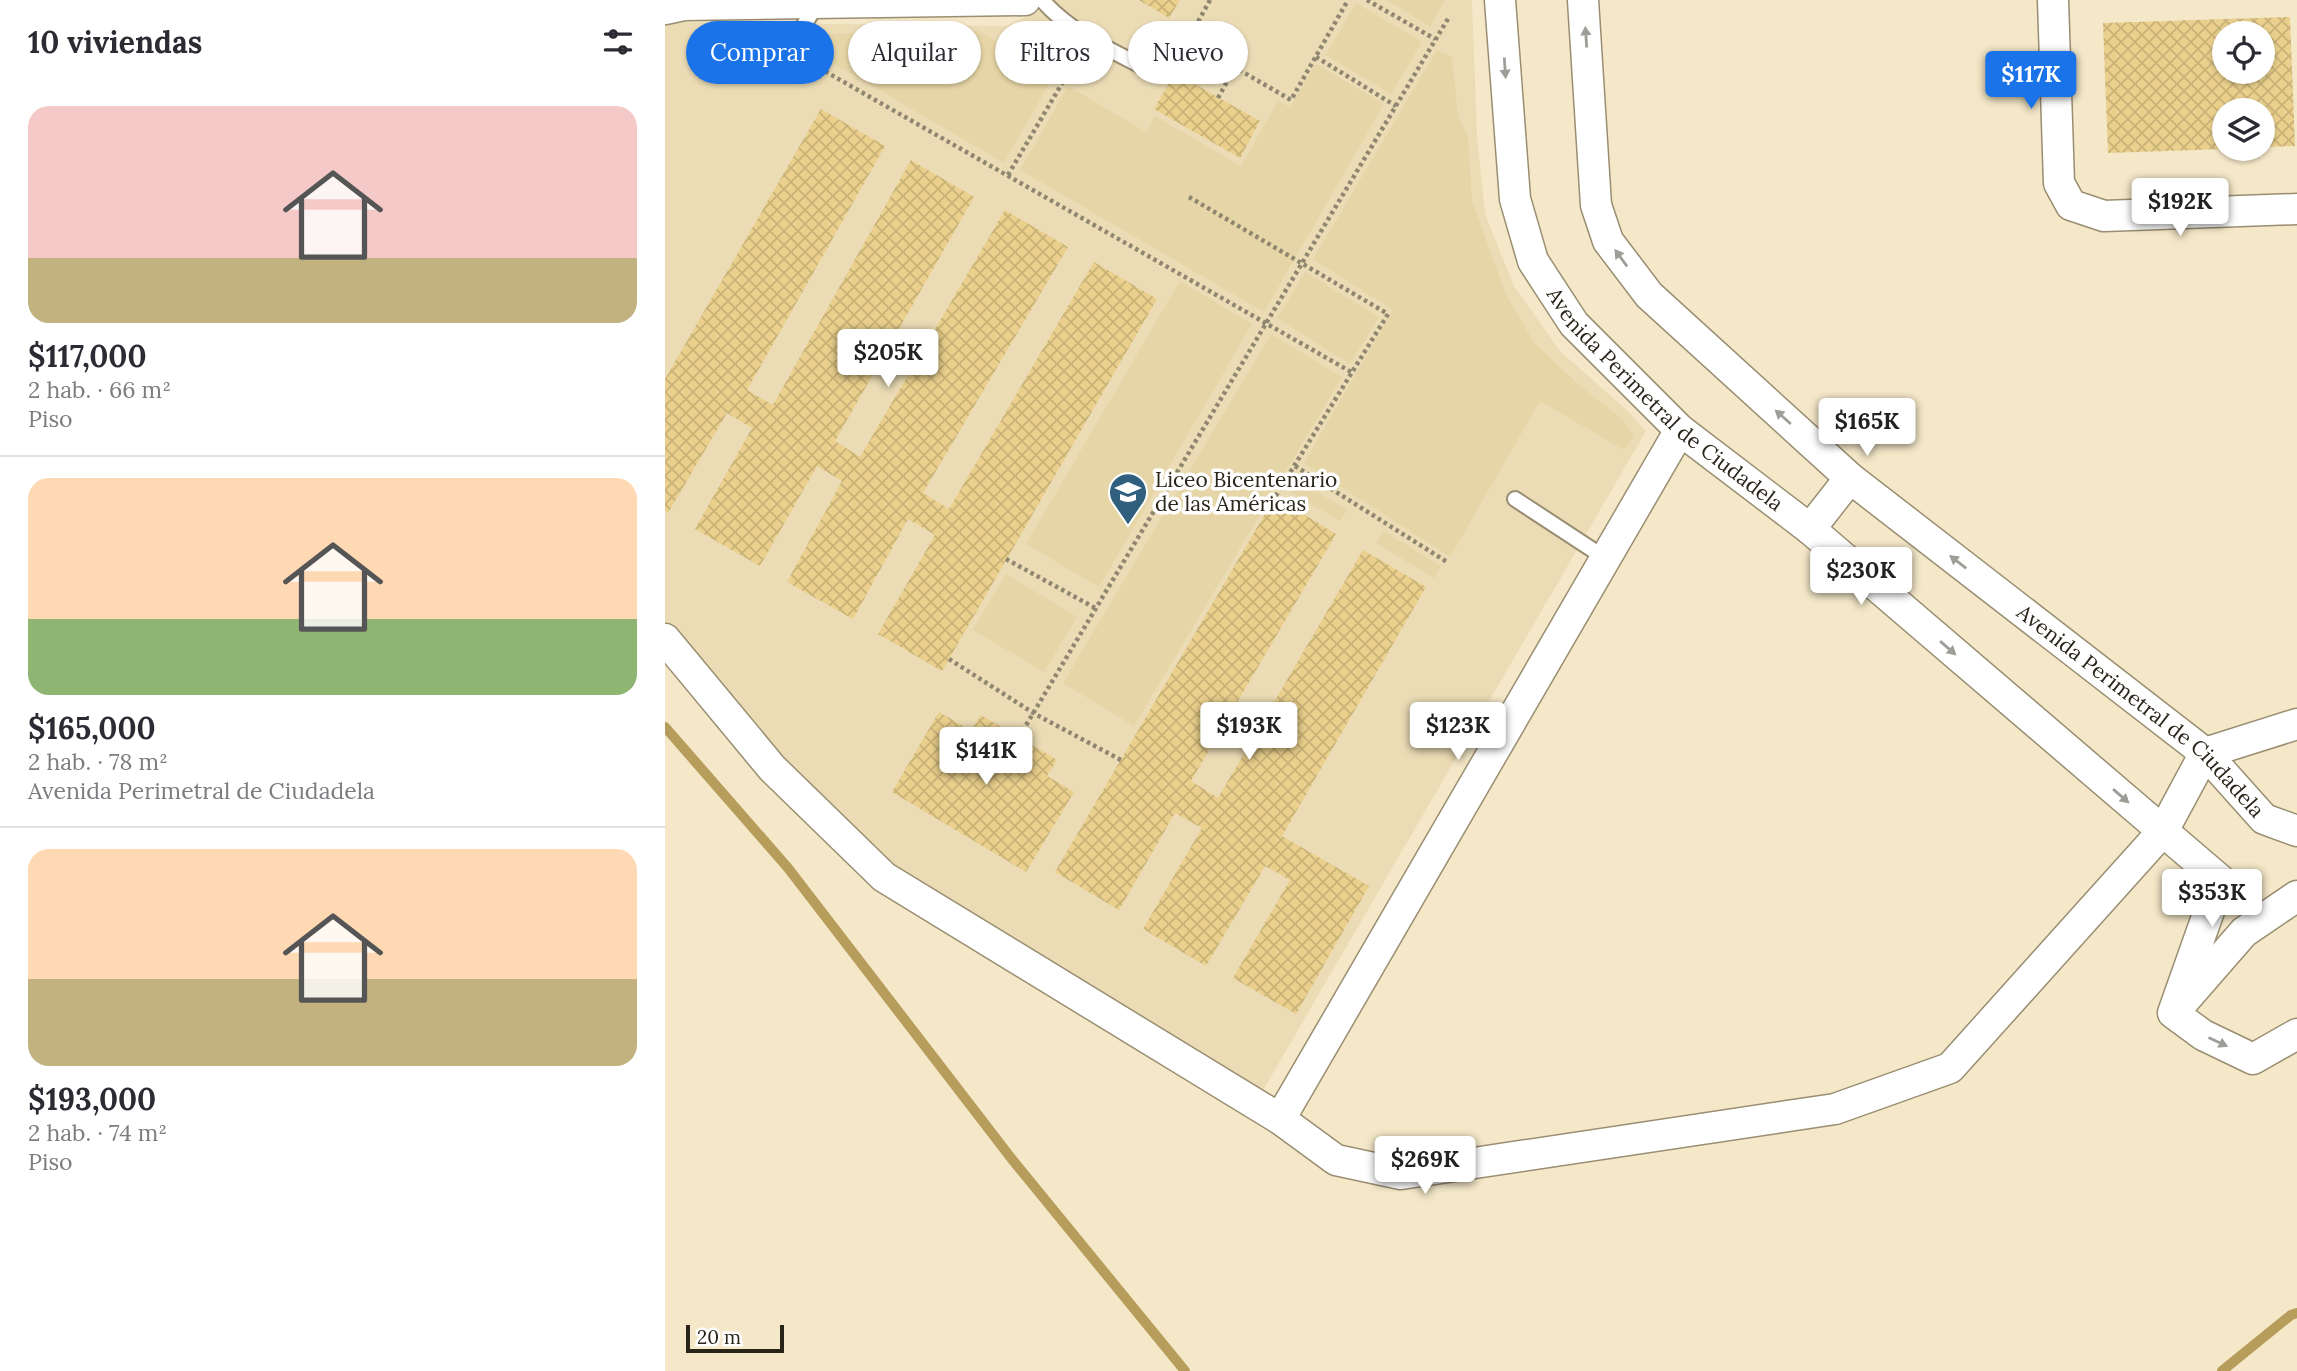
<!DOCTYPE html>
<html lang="es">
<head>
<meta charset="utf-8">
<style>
	body { margin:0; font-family:Lora,serif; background:#f2f2f3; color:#2b2b33; height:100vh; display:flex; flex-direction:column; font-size:26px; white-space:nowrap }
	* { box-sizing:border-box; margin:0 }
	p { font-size:23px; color:#7c7c81 }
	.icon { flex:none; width:38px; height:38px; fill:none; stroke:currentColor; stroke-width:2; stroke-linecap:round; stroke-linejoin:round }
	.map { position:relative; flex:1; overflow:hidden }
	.drawer { display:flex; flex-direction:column; background:#fff; width:665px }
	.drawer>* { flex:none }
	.top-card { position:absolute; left:21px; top:21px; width:665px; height:63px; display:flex; gap:14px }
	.fabs { position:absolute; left:1547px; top:21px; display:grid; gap:14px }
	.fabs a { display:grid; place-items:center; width:63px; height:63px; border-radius:50%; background:#fff; box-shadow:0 2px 5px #0004; font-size:35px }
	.scale { position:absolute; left:21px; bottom:18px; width:98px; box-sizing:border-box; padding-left:7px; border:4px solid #2a2519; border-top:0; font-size:19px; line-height:24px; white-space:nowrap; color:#2a2519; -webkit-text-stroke:5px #fff; paint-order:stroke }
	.price { position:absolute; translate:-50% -60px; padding:0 16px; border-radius:7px; background:#fff; color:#222; font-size:23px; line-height:46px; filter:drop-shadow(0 2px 4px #0008) }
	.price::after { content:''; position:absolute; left:50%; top:42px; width:21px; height:16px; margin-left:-10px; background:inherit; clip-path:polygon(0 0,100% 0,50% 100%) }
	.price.current { background:#1a73e8; color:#fff }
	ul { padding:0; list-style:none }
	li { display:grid; align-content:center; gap:14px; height:371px; padding:0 28px }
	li+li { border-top:2px solid #e1e1e2 }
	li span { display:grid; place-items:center; height:217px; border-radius:21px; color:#555 }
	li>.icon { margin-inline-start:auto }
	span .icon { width:126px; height:126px; fill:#fffc; stroke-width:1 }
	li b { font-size:30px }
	h2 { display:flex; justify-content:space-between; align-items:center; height:84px; padding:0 28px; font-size:30px }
	.tag { padding:0 24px; border-radius:32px; background:#fff; box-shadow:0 2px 5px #0004; font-size:24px; line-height:63px }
	.tag.current { background:#1a73e8; color:#fff }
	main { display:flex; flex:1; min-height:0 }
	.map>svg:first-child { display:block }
</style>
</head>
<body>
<main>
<section class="drawer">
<h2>10 viviendas<svg class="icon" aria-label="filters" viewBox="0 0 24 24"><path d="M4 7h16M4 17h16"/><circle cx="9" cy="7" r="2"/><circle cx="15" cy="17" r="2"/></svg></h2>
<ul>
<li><span style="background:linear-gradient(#f6c9c9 70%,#c2b280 0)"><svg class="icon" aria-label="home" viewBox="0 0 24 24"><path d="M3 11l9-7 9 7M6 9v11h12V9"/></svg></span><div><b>$117,000</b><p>2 hab. · 66 m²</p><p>Piso</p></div></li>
<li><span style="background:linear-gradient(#ffd9b3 65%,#8fb573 0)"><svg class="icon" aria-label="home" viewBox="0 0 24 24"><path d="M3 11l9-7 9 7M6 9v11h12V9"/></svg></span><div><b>$165,000</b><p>2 hab. · 78 m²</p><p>Avenida Perimetral de Ciudadela</p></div></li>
<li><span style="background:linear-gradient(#ffd9b3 60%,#c2b280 0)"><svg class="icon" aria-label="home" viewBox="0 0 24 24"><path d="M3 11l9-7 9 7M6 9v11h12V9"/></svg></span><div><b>$193,000</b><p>2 hab. · 74 m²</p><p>Piso</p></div></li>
</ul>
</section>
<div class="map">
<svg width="1632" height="1371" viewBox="0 0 1632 1371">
	<defs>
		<pattern id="building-cross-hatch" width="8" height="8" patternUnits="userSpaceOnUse" patternTransform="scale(1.75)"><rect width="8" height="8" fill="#ead08c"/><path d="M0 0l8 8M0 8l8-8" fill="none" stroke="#c9b278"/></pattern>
	</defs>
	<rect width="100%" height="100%" fill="#f4e8c8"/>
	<path fill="#ebdcb5" d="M389 0H807L812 135 820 214 849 286 895 351 963 411 981 431 597 1092 221 864 108 753 0 621V22L341 26 379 9Z"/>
	<path fill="#e6d5a6" d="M722 0H780L765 27Z
		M691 3 757 42 726 94 661 55Z
		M314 31 388 77 339 163 142 48 167 34Z
		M772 50 787 57 793 116 803 136 807 201 841 295 870 344 913 384 957 419 969 435 959 450 875 401 785 557 639 463 728 310 648 259Z
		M651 64 719 104 599 312 355 170 403 86 481 132 490 116 576 166 613 101 625 107Z
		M640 272 714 317 685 364 612 318Z
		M515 281 587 324 434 587 361 544Z
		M606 334 677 377 469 726 398 683Z
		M629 478 682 510 675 521 622 490Z
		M718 531 776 566 769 578 711 543Z
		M341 574 412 617 379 672 308 630Z"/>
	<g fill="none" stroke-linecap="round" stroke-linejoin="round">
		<path stroke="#b69d5b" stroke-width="10" d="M0 727 123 868 346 1158 520 1371
			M1557 1371 1626 1315 1632 1313"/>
	</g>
	<path fill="url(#building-cross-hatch)" fill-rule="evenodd" d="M474 0H515L504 18Z
		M1625 17 1630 146 1598 147V110H1559V149L1443 153 1438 23ZM1559 33H1598V72H1559Z
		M510 73 595 121 575 158 489 109Z
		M156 109 220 146 82 390 108 405 246 160 309 197 170 441 195 457 340 210 403 247 258 493 284 509 429 262 492 299 277 671 213 634 270 535 243 519 188 619 122 582 177 481 152 466 95 566 30 529 87 428 62 413 3 513 0 511V379Z
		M610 497 671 534 526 781 553 798 698 550 761 587 617 836 704 886 631 1014 568 978 625 880 600 866 541 966 478 929 537 828 510 813 454 910 390 872Z
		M274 712 306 731 316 715 392 760 382 776 409 792 361 872 227 792Z"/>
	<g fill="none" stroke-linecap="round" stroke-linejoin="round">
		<defs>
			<path id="service" d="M377 0C407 34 448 51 488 72
				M113 64 152 5
				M850 499 940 558"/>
			<g id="minor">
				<path id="s1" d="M835 0 850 199 868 261 909 324 1015 430 1145 529 1555 880 1508 1013 1538 1035 1588 1059 1632 1034"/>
				<path id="s2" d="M918 0 931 205 943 241 984 295 1185 478 1540 753 1599 819 1632 831"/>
				<path d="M1388 0 1394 183 1406 205 1439 216 1632 209"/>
				<path d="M0 9 19 5 360 0"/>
				<path d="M1145 529 1185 478"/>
				<path d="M0 639 107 768 219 877 615 1119 671 1160 736 1174 1170 1109 1285 1068 1498 831 1540 753 1632 724"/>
				<path d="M1518 1002 1579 932 1632 896"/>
				<path d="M615 1119 1015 430"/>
			</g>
		</defs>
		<use href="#service" stroke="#998e71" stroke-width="18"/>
		<use href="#minor" stroke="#998e71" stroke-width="33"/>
		<path stroke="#8f8670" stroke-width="4.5" stroke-dasharray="3.5 3.5" stroke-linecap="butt" d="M545 0 523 40 626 100 683 0
			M702 0 770 39
			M505 56 523 40
			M651 57 731 106
			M142 61 688 373
			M553 98 570 67
			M343 175 412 58
			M524 197 723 314 610 497
			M630 466 782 562
			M341 559 432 609
			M284 659 370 714 456 760
			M354 737 784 17"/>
		<use href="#service" stroke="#fff" stroke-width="14"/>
		<use href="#minor" stroke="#fff" stroke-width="30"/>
	</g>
	<defs><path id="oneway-solid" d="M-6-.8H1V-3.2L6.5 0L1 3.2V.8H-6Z" transform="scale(1.75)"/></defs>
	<g fill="#9f9d98">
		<use href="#oneway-solid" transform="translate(921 37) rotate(-94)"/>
		<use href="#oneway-solid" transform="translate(840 68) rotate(86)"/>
		<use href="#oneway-solid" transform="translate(956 258) rotate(-126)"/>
		<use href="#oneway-solid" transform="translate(1118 417) rotate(-138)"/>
		<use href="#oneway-solid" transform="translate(1293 562) rotate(-142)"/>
		<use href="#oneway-solid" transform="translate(1283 648) rotate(41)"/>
		<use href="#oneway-solid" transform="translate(1456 796) rotate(41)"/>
		<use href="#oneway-solid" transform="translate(1553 1042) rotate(25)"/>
	</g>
	<defs>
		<symbol id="school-pin" viewBox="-11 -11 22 30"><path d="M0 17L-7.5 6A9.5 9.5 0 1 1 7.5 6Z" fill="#305f7e" stroke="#fff"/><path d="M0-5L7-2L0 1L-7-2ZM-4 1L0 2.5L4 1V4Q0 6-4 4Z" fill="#fff"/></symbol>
	</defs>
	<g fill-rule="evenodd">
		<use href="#school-pin" x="441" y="470" width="44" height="60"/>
	</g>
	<g text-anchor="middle" stroke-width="7" stroke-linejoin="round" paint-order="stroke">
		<g font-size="21" fill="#2a2519" stroke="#fff">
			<text dy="7" stroke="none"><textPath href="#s1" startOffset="457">Avenida Perimetral de Ciudadela</textPath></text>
			<text dy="7" stroke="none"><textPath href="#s2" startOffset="956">Avenida Perimetral de Ciudadela</textPath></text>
		</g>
		<g font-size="21" fill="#2a2519" stroke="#fff" text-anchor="start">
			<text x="490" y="487">Liceo Bicentenario<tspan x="490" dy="24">de las Américas</tspan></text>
		</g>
	</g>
</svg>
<div class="fabs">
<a><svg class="icon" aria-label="locate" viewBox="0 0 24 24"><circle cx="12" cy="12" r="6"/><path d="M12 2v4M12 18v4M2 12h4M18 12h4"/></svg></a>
<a><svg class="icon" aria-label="layers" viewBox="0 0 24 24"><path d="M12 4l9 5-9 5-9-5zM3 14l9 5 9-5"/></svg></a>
</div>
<div class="scale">20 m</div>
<b class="price current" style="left:1366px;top:111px">$117K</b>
<b class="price" style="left:1515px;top:238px">$192K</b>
<b class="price" style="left:223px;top:389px">$205K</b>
<b class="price" style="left:1202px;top:458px">$165K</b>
<b class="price" style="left:1196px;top:607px">$230K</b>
<b class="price" style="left:584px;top:762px">$193K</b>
<b class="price" style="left:793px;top:762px">$123K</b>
<b class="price" style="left:321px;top:787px">$141K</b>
<b class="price" style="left:1547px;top:929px">$353K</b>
<b class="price" style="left:760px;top:1196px">$269K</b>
<div class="top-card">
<a class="tag current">Comprar</a>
<a class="tag">Alquilar</a>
<a class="tag">Filtros</a>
<a class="tag">Nuevo</a>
</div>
</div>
</main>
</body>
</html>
